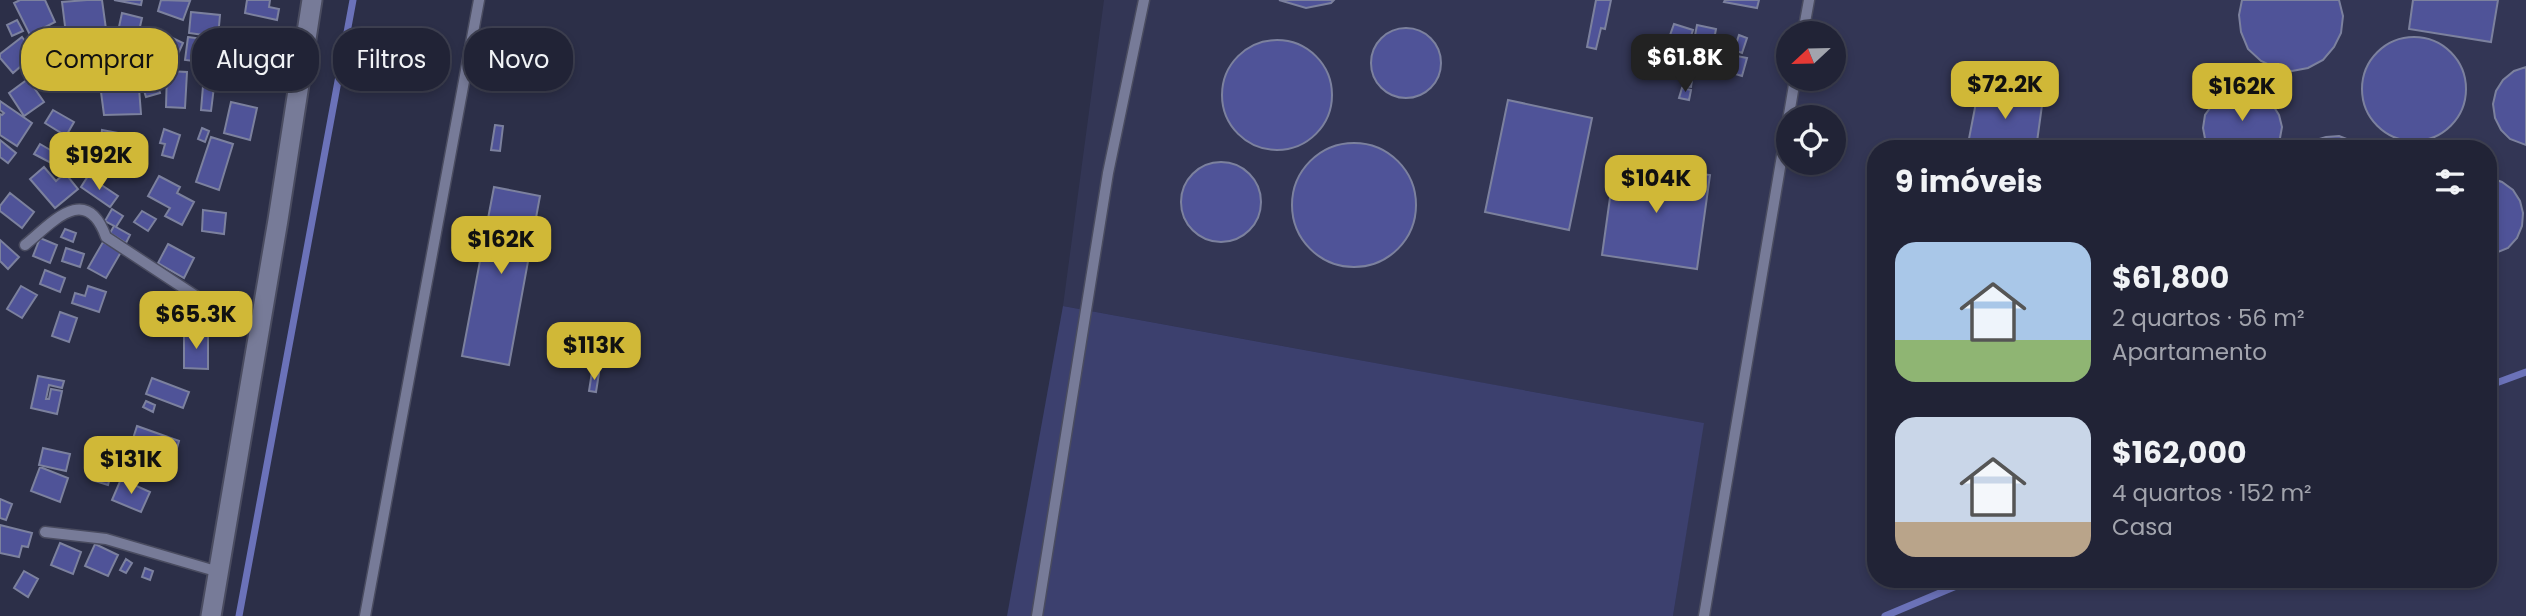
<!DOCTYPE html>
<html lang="pt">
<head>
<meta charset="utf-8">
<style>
	body { margin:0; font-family:Poppins,sans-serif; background:#2d2f42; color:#f1f3f6; height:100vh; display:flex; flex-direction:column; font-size:26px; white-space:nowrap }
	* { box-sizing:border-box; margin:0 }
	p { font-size:23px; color:#a2a4ad }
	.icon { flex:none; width:38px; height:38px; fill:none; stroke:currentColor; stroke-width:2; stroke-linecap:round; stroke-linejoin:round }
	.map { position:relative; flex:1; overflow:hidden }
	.details { position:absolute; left:1867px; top:140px; width:630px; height:448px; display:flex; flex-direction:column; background:#212336; border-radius:28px; box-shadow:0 4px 10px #0003,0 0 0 2px #3e4051 }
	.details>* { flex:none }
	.guide { position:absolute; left:21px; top:28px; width:665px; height:63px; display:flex; gap:14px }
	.needle { width:46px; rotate:248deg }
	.buttons { position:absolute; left:1776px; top:21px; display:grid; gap:14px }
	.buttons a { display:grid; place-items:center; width:70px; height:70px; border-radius:50%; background:#212336; box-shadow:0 4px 10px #0003,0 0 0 2px #3e4051; font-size:35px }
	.price { position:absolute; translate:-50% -60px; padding:0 16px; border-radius:14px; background:#d0b837; color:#111; font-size:23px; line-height:46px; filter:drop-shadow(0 2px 4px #0008) }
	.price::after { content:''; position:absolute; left:50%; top:42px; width:21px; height:16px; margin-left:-10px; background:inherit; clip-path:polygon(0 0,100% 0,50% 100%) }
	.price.on { background:#222; color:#fff }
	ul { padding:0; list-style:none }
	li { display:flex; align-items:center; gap:21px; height:175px; padding:0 28px }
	li span { display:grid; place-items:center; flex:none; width:196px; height:140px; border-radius:21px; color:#555 }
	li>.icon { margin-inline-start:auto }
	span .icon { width:84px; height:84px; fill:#fffc; stroke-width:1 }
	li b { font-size:30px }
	h2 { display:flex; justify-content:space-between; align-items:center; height:84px; padding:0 28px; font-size:30px }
	.chip { padding:0 24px; border-radius:28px; background:#212336; box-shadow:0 4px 10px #0003,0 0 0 2px #3e4051; font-size:24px; line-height:63px }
	.chip.on { background:#d0b837; color:#111 }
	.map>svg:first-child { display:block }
</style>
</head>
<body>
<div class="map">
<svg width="2526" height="616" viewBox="0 0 2526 616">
	<rect width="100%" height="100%" fill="#2c2f48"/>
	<path fill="#333655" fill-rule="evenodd" d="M1104 0H2526V616H1673L1703 423 1063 306ZM1788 33H1834V79H1788ZM1788 117H1834V163H1788ZM1876 149H2488V579H1876Z"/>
	<path fill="#3c406e" d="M1063 306 1704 423 1673 616H1007Z"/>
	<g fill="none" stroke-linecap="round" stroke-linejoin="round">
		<path stroke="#6b72b9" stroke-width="7" d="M2488 386 2526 372
			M239 616 353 0
			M1885 616 1973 579"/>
	</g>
	<path fill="#4f5398" stroke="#7c819e" stroke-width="2" d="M20 0H45L55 22 30 35 14 3Z
		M87 0H102L106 29 66 34 62 2Z
		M114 0H142L141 5Z
		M161 0 190 1 183 20 158 11Z
		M247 0H270L269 7 279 9 277 20 245 13Z
		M1279 0H1334L1331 3 1306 8Z
		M1596 0H1611L1605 29 1601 28 1596 49 1587 47Z
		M1725 0H1759L1757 8 1724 2Z
		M2242 0H2339L2343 16 2341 33 2334 47 2323 60 2308 68 2292 71 2276 68 2261 61 2248 49 2241 32 2239 15Z
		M2413 0H2498L2491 42 2409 29Z
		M191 12 220 15 218 37 189 33Z
		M122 13 142 18 139 31 151 33 148 47 140 45 138 55 114 50Z
		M17 20 23 31 12 36 7 25Z
		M1674 24 1693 30 1688 45 1669 38Z
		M1697 25 1716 29 1708 71 1689 67Z
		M1371 63a35 35 0 1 1 70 0a35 35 0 1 1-70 0Z
		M162 33 183 43 174 63 153 53Z
		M1739 35 1747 38 1742 53 1734 50Z
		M22 37 35 54 13 73 0 58V54Z
		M188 37 211 40 209 63 185 60Z
		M234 37 270 39 269 68 233 67Z
		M516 37 531 40 530 48 514 46Z
		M2362 89a52 52 0 1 1 104 0a52 52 0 1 1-104 0Z
		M1660 38 1670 42 1665 56 1655 52Z
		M1222 95a55 55 0 1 1 110 0a55 55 0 1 1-110 0Z
		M1737 56 1747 58 1742 76 1732 73Z
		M97 57 98 68 84 69 83 58Z
		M104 60H131V79H104Z
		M522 61 563 66 562 72 522 69Z
		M51 63 59 82 43 89 35 69Z
		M2526 67V145L2510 139 2501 130 2495 118 2493 104 2496 91 2503 80 2514 71Z
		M167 71 187 72 185 108 166 107Z
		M155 77 160 93 146 97 141 81Z
		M1684 78 1692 80 1691 87 1683 86Z
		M28 79 44 102 24 116 9 93Z
		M203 86 214 87 211 111 201 110Z
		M1979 87 2043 98 2036 149H1967Z
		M139 88 141 114 104 115 101 92Z
		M1682 88 1691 90 1689 100 1679 98Z
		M2236 91H2249L2262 96 2272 104 2279 115 2282 127 2278 149H2207L2203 128 2205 115 2213 104 2223 96Z
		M1508 100 1592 118 1569 230 1485 212Z
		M0 101 32 123 17 146 0 135V114L2 115 4 113 0 110Z
		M231 102 257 108 250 140 224 133Z
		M53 110 74 122 66 136 45 123Z
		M495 125 503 126 500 151 491 150Z
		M202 128 209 131 205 142 198 139Z
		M164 129 180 135 173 158 162 155 165 144 160 143Z
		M102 130 129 135 125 162 98 158Z
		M2339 136 2352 141 2361 149H2303L2313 141 2326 137Z
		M211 137 233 144 219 190 196 182Z
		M0 140 16 153 8 163 0 157Z
		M1292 205a62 62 0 1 1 124 0a62 62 0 1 1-124 0Z
		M40 144 59 155 53 164 34 154Z
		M1181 202a40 40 0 1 1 80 0a40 40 0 1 1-80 0Z
		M1615 162 1710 175 1697 269 1602 255Z
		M44 167 56 181 65 173 78 189 55 208 30 179Z
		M88 176 118 196 110 207 81 187Z
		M159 176 180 187 177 193 194 202 182 225 165 216 170 208 148 196Z
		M2488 177 2502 182 2513 190 2520 201 2523 213 2522 226 2517 238 2508 248 2488 256Z
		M494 187 540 196 509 365 462 356Z
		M10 193 34 212 22 228 0 211V206Z
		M112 209 123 216 116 227 130 235 126 243 110 233 114 226 105 221Z
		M203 210 226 213 224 234 202 231Z
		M142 211 156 219 148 231 134 222Z
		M65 229 76 233 73 242 61 237Z
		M40 238 57 245 50 263 33 256Z
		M0 240 19 257 8 269 0 261Z
		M103 242 121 252 106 278 88 268Z
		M168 244 194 258 184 278 158 263Z
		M66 248 84 254 80 267 62 261Z
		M45 270 65 278 60 292 40 284Z
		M21 286 37 295 22 318 7 309Z
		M88 286 106 292 99 312 72 303 75 293 85 296Z
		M60 312 77 318 69 342 52 336Z
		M184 333 208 334V369L184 368Z
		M592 372 599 373 596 392 589 391Z
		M38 376 64 381 62 388 49 385 46 399H49L51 389 62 391 57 414 31 408Z
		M152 378 189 392 183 408 146 394Z
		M146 401 155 405 153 412 143 407Z
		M137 426 179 441 173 462 130 448Z
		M43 448 70 454 66 471 39 465Z
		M97 463 113 468 108 485 92 480Z
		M40 467 68 478 60 502 31 491Z
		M121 479 150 492 141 512 112 500Z
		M0 499 12 504 6 520 0 518Z
		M0 525 32 533 28 547 22 546 19 557 0 553Z
		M60 543 81 552 73 574 51 565Z
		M95 544 118 555 108 576 85 566Z
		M126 559 132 563 126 573 120 570Z
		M145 568 153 571 150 580 142 577Z
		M24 571 38 579 28 597 14 588Z"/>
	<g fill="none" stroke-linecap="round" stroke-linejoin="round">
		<defs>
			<path id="service" d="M1803 33 1809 0
				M25 245C52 223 86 182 106 237L214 308 259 323
				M45 532 106 539 219 572
				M365 616 479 0
				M1037 616 1108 173 1144 0
				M1704 616 1795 79"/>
			<path id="minor" d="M211 616 278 220 312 0"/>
		</defs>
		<use href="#service" stroke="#4a4c60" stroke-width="13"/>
		<use href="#minor" stroke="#4a4c60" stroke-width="23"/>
		<use href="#service" stroke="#777b98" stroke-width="10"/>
		<use href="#minor" stroke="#777b98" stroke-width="19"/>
	</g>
</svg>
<div class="buttons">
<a><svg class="needle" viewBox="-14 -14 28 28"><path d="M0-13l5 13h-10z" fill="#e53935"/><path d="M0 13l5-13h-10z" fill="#a2a4ad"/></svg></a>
<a><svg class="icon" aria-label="locate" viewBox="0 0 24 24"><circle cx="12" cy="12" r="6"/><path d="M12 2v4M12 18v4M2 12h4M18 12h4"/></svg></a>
</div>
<b class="price on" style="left:1685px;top:94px">$61.8K</b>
<b class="price" style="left:2005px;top:121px">$72.2K</b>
<b class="price" style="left:2242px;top:123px">$162K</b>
<b class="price" style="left:99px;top:192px">$192K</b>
<b class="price" style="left:1656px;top:215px">$104K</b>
<b class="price" style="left:501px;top:276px">$162K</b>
<b class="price" style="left:196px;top:351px">$65.3K</b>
<b class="price" style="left:594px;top:382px">$113K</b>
<b class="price" style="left:131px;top:496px">$131K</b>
<div class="guide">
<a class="chip on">Comprar</a>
<a class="chip">Alugar</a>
<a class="chip">Filtros</a>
<a class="chip">Novo</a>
</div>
<section class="details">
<h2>9 imóveis<svg class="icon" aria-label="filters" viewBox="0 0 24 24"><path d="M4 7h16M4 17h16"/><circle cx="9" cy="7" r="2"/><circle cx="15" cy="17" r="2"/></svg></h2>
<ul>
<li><span style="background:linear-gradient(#a9c7e8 70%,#8fb573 0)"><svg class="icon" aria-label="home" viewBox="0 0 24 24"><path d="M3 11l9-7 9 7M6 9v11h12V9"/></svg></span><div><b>$61,800</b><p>2 quartos · 56 m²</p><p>Apartamento</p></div></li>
<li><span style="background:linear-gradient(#c9d6e8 75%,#b9a48a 0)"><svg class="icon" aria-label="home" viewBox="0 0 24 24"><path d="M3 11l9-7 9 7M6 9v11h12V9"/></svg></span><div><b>$162,000</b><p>4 quartos · 152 m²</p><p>Casa</p></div></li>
</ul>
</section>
</div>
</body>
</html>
